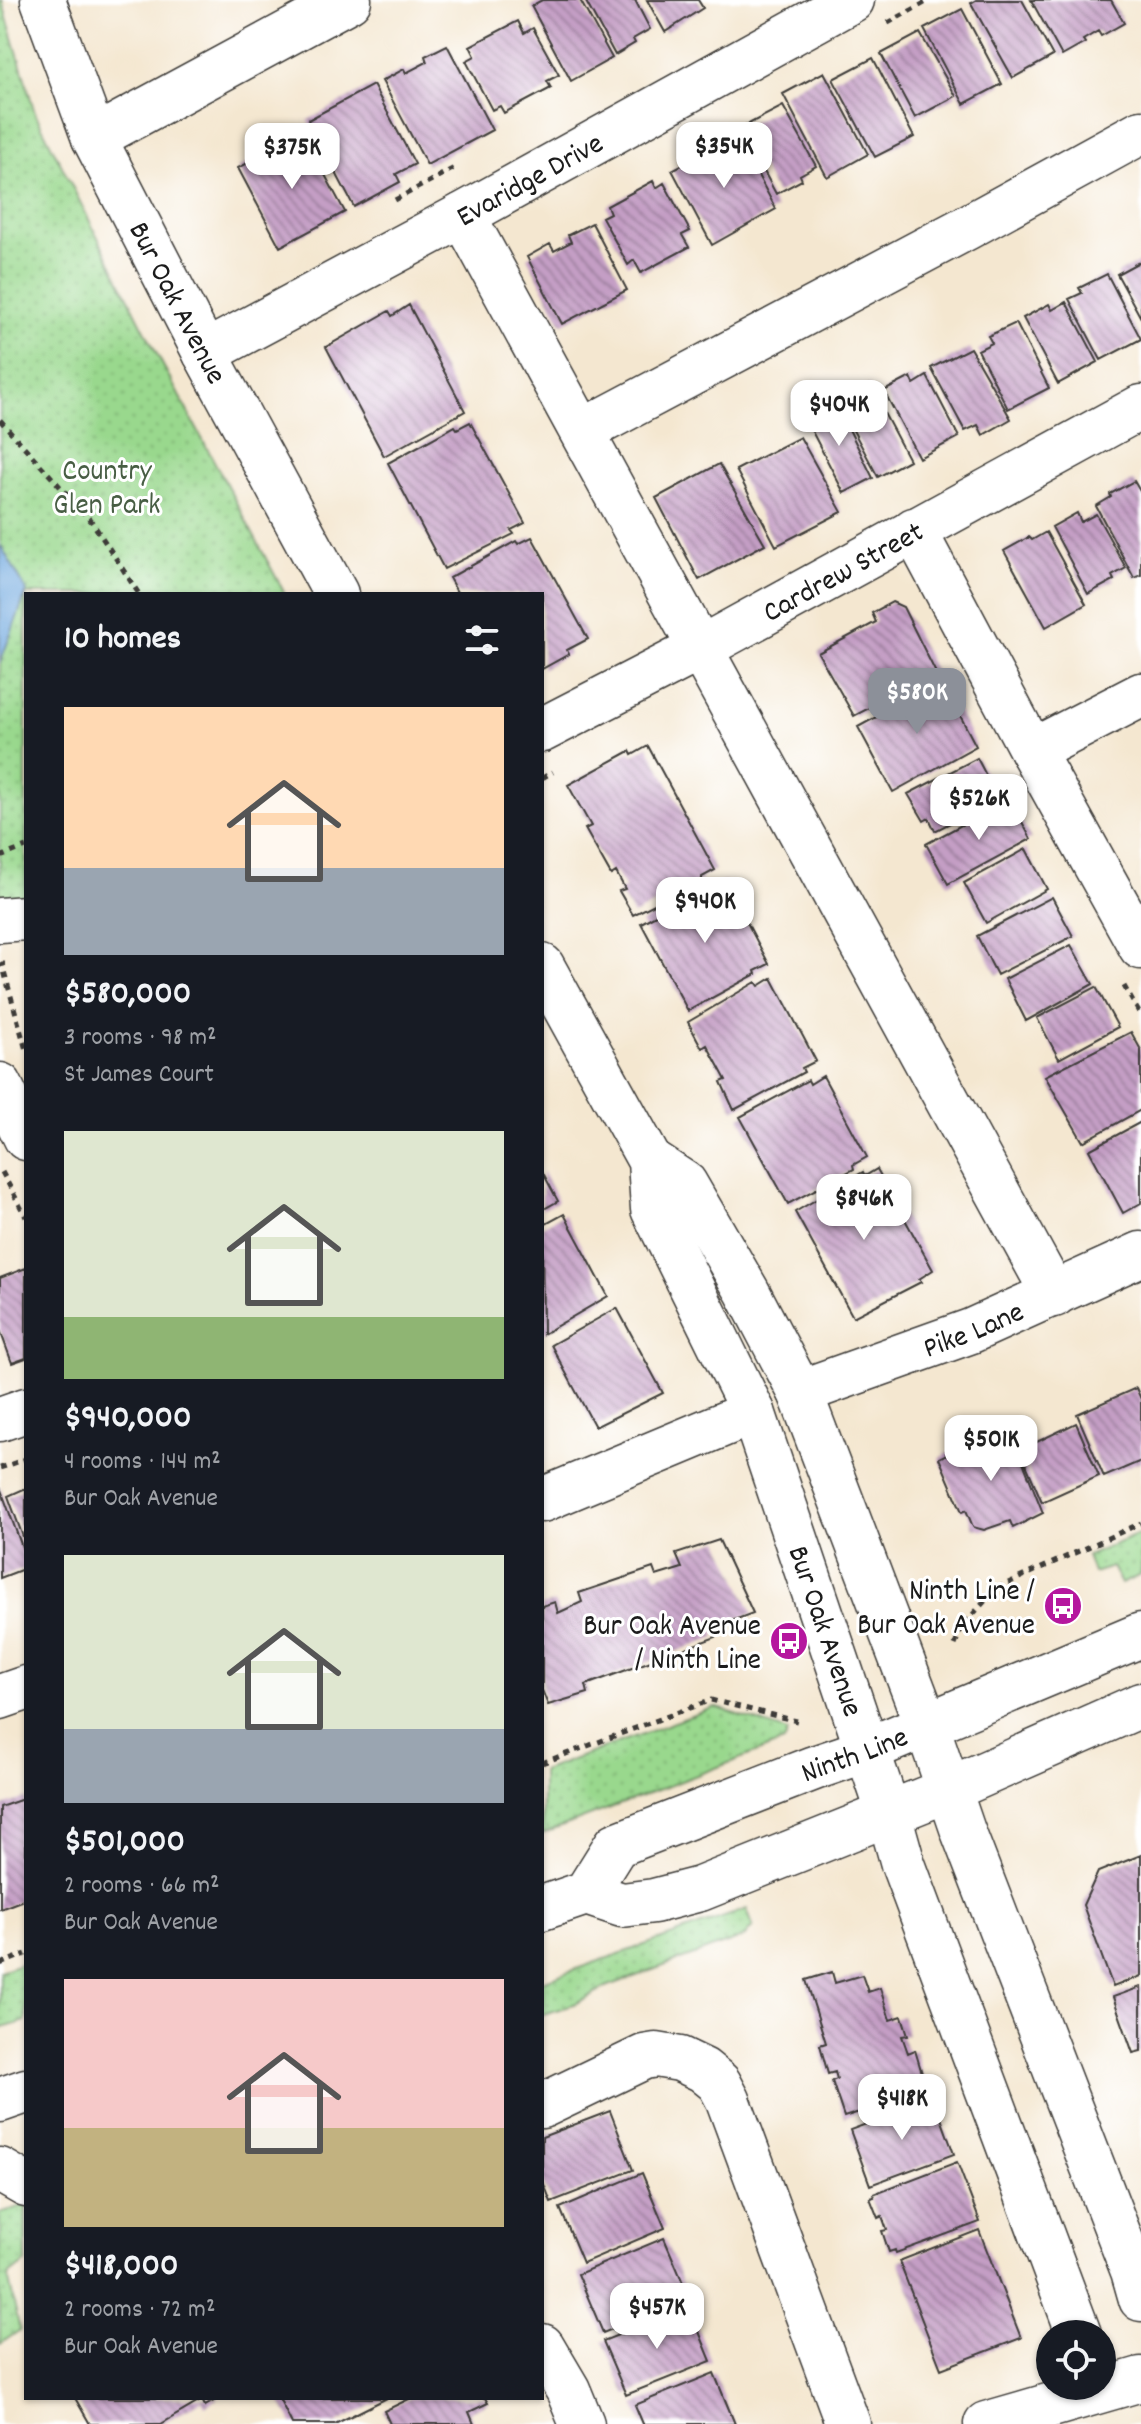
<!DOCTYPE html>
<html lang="en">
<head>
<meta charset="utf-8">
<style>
	body { margin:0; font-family:Dekko,sans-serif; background:#242831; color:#f1f3f6; height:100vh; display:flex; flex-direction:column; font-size:30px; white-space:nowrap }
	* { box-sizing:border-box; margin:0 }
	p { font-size:26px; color:#9ea1a6 }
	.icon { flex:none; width:44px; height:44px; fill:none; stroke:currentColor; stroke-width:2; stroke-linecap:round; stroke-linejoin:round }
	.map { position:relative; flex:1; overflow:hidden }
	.panel { position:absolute; left:24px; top:592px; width:520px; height:1808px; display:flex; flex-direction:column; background:#171b24; border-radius:0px; box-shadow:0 2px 6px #0004 }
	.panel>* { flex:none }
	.buttons { position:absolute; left:1036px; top:2320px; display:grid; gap:16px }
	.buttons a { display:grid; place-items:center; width:80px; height:80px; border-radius:50%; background:#171b24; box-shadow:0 2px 6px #0004; font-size:40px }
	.price { position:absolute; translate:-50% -68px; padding:0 18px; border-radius:16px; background:#fff; color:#222; font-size:26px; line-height:52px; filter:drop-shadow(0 2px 4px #0008) }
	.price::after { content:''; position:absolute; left:50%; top:48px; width:24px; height:18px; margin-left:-12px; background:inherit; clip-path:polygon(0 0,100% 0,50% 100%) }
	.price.current { background:#8c9099; color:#fff }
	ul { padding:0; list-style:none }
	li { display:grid; align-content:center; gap:16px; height:424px; padding:0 40px }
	li span { display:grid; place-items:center; height:248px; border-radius:0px; color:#555 }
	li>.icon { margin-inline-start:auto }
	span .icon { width:144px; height:144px; fill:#fffc; stroke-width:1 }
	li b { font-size:34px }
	h2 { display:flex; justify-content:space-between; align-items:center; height:96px; padding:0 40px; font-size:34px }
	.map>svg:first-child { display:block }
</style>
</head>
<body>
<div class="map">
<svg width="1141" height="2424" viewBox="0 0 1141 2424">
	<defs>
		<pattern id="green-dots" width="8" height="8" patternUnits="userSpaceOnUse" patternTransform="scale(2)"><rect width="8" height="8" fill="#99d88d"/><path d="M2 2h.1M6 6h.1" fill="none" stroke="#83b979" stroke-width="1.8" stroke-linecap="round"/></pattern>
		<pattern id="building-back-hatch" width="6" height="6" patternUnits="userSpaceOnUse" patternTransform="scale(2)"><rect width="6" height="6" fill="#c49ec5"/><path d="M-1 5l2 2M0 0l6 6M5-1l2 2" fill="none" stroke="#9e809f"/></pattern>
	</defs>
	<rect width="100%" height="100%" fill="#fff"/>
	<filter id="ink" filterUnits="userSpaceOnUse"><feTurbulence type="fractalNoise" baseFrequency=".0125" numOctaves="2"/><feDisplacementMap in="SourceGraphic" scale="16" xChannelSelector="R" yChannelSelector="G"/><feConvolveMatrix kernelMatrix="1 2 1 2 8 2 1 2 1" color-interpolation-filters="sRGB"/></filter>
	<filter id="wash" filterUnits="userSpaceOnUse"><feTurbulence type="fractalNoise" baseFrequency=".006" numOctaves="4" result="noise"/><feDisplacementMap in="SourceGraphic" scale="32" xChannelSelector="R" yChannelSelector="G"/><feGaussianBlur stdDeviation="1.8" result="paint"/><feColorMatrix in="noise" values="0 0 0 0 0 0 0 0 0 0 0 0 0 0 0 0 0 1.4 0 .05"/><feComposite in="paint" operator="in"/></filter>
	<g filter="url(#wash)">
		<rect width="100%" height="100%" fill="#f4e7d0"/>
		<path fill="url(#green-dots)" stroke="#5a7a54" stroke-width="2" d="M0 0H2L35 113 159 358 285 594H26V896L0 898Z
			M1141 1533V1575L1121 1584 1112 1567 1093 1573 1087 1556Z
			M715 1707 788 1732 784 1742 542 1834V1771Z
			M747 1909 753 1926 744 1937 606 1987 576 2003 542 2015V1981Z
			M26 1962V2021L0 2029V1971Z
			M26 2205V2262L8 2276 20 2330 0 2344V2213Z"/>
		<path fill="#70a8df" stroke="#46627e" stroke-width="2" d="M0 544 27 591 0 663Z"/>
		<g id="blocks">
			<path fill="url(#building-back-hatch)" d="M542 0H580L612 58 571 81 531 6Z
				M585 0H635L650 29 633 39 635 43 615 55Z
				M647 0H698L703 8 665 32Z
				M976 0H1022L1053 56 1013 78 971 3Z
				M1031 0H1111L1124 23 1101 36 1098 31 1083 40 1085 43 1062 56Z
				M962 9 1002 84 964 104 924 29Z
				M518 21 524 33 533 28 559 75 547 81 551 88 504 113 500 106 492 110 466 61 475 56 470 46Z
				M920 33 956 96 915 118 881 54Z
				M447 45 492 130 427 165 382 81 404 69 406 73 427 62 425 56Z
				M873 58 914 137 875 157 833 79Z
				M824 72 868 154 827 177 783 94Z
				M373 85 415 164 396 174 400 182 354 207 308 120Z
				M783 106 816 166 800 175 802 180 776 194 741 128Z
				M303 134 345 212 280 247 238 168 258 158 260 162 286 149 284 145Z
				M737 136 776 209 712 245 672 170Z
				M653 181 656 188 664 183 690 231 682 235 689 247 641 273 634 260 628 265 602 217 610 213 607 206Z
				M592 223 627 290 562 324 527 257 550 244 554 251 571 242 568 235Z
				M1141 261V318L1117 274Z
				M1107 274 1141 339 1101 360 1069 299 1082 293 1079 288Z
				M1066 302 1098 362 1058 384 1023 318 1049 304 1052 310Z
				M409 305 465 411 384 456 326 347 389 311 392 316Z
				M1016 323 1049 388 1008 409 978 350 992 343 988 336Z
				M970 348 1011 419 983 435 978 425 965 431 931 368Z
				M927 376 959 437 919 458 884 391 911 377 914 384Z
				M869 385 909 460 878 477 840 406 853 399 851 395Z
				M826 407 829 412 838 407 873 478 844 493 805 418Z
				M470 422 525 523 511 530 514 534 444 569 388 463 455 426 457 429Z
				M800 437 842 512 776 546 736 470Z
				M719 464 765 544 699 580 656 498Z
				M1134 481 1141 493V575L1134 578 1096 506 1111 497 1110 494Z
				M1077 513 1081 522 1096 514 1126 568 1112 576 1114 580 1088 594 1052 527Z
				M1046 532 1086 604 1046 627 1004 551 1029 537 1032 540Z
				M532 537 588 639 567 650 569 654 542 669V594H458L449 578 516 541 518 544Z
				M892 602 903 607 936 673 854 716 818 653 876 622 872 613Z
				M942 681 976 746 893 792 858 727Z
				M648 746 715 870 702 877V880L633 915 619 891 625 889 616 872 611 875 585 829 591 826 568 785 630 751 632 755Z
				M977 758 998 798 935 831 929 818 924 821 908 794Z
				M1010 799 1031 839 948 884 926 844Z
				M1026 849 1047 889 986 923 964 883Z
				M725 881 769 964 755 971 756 974 688 1011 641 923 709 886 711 888Z
				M1052 897 1073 936 997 975 977 936Z
				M1071 945 1093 984 1026 1021 1005 979Z
				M772 978 816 1061 802 1068 804 1072 734 1110 721 1082 726 1080 707 1045 702 1048 688 1022 756 982 759 986Z
				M1096 987 1118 1027 1059 1059 1037 1018Z
				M1131 1032 1141 1050V1110L1083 1142 1045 1076Z
				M823 1076 867 1157 853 1165 854 1169 788 1204 740 1117 808 1080 810 1084Z
				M1141 1122V1203L1123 1213 1089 1150Z
				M877 1169 933 1270 919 1279 921 1282 853 1317 795 1212 863 1172 865 1176Z
				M542 1171 558 1201 542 1210Z
				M564 1214 608 1296 543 1334 542 1226Z
				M26 1268V1358L12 1363 0 1330V1278Z
				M617 1308 663 1393 595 1427 551 1345Z
				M1136 1388 1141 1399V1461L1104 1477 1077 1414Z
				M1076 1423 1099 1476 1042 1502 1020 1450Z
				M1012 1434 1043 1513 1013 1528 1010 1521 984 1530 973 1527 966 1510 962 1512 939 1458 951 1452 950 1447 975 1437 984 1457 989 1456 984 1446Z
				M0 1487 26 1558V1568L0 1578Z
				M26 1488V1545L8 1496Z
				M719 1540 753 1613 713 1628 716 1637 586 1685 588 1693 548 1705 542 1690V1606L555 1602 558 1613 582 1602 579 1593 653 1568 656 1576 682 1568 676 1554Z
				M26 1798V1899L0 1909V1807Z
				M1141 1855V1976L1113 1987 1083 1905 1098 1872Z
				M832 1972 835 1983 862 1975 868 1992 880 1988 890 2020 902 2016 908 2035 902 2036 908 2053 915 2050 927 2090 844 2117 832 2081 837 2079 835 2072 828 2074 820 2045 826 2043 806 1980Z
				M1141 1987V2051L1133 2053 1113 1997Z
				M934 2099 954 2154 870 2185 850 2130Z
				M610 2111 633 2170 551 2202 542 2179V2137Z
				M957 2162 980 2222 896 2253 895 2250 889 2252 882 2231 887 2230 882 2216 878 2218 870 2198 874 2197 873 2194Z
				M642 2173 665 2228 583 2263 560 2208Z
				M979 2230 1021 2338 941 2369 899 2261Z
				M664 2238 689 2297 603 2333 578 2274Z
				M689 2307 711 2361 626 2395 603 2341Z
				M714 2373 735 2424H643L635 2405Z
				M75 2398H219L205 2406 202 2400 161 2424H90Z
				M279 2398H387L335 2424H292Z
				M411 2398H485L488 2403 469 2412 474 2424H390L384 2411Z"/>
		</g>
	</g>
	<g filter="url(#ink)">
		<use href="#blocks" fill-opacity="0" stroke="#3c3a37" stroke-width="2"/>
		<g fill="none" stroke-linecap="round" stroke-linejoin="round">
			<defs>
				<g id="minor">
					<path id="s1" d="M43 0 94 138 205 353 336 594"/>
					<path d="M94 138 349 0"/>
					<path d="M463 215 1054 1295"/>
					<path id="s2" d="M205 353 463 215 852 0"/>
					<path d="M583 431 966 228 1141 132"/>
					<path d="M914 530 1032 751 1141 947"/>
					<path id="s3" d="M542 730 701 648 1141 407"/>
					<path d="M1032 751 1141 695"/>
					<path d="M0 920 26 918"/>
					<path id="s4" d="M542 966 650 1161 653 1209 753 1412 889 1814 903 1864 1079 2334"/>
					<path d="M0 1085 26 1138"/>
					<path d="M650 1161 685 1184 747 1291 800 1392 927 1726 963 1831 1133 2271 1141 2299"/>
					<path id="s5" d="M800 1392 971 1331 1141 1254"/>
					<path d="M0 1419 26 1410"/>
					<path d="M542 1500 753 1412"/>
					<path d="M0 1697 26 1688"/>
					<path d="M542 2106 644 2057 656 2055 680 2059 703 2070 719 2083 728 2100 848 2424"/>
					<path d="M0 2170 26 2185"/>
					<path d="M542 2346 568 2390 582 2424"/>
					<path d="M986 2424 1141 2379"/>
				</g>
				<g id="major">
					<path d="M586 1893 622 1905 654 1901 700 1889 950 1789 1141 1705"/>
					<path id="s6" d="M542 1908 586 1893 616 1845 814 1768 867 1750 1141 1635"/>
					<path d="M0 2100 26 2091"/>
				</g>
			</defs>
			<use href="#minor" stroke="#3c3a37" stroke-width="47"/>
			<use href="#major" stroke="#3c3a37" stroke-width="47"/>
			<path stroke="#3c3a37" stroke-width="5" stroke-dasharray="6 6" stroke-linecap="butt" d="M888 23 930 0
				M395 200 456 167
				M0 420 92 522 139 594
				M542 778 553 772
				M0 857 26 847
				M5 964H2L26 1050
				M1124 986 1141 1016
				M2 1172 26 1217
				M0 1468 26 1459
				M955 1645 963 1625 997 1588 1141 1523
				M542 1763 711 1700 797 1721
				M0 1964 26 1954"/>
			<use href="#minor" stroke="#fff" stroke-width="44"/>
			<use href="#major" stroke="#fff" stroke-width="44"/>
		</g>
	</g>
	<defs>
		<symbol id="bus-disc" viewBox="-11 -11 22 22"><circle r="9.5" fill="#b5179e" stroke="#fff"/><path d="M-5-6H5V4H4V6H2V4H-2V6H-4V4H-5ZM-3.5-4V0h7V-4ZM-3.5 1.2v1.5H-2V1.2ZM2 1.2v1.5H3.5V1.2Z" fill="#fff"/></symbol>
	</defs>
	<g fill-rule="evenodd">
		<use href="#bus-disc" x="1041" y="1584" width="44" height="44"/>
		<use href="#bus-disc" x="767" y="1619" width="44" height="44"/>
	</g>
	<g text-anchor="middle" stroke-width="6" stroke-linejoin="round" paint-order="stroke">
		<g font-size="30" fill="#1c1c1c" stroke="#fff">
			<text dy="10" stroke="none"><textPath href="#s2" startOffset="368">Evaridge Drive</textPath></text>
			<text dy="10" stroke="none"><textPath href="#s1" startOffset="332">Bur Oak Avenue</textPath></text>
			<text dy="10" stroke="none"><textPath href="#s3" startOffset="340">Cardrew Street</textPath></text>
			<text dy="10" stroke="none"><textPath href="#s5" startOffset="184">Pike Lane</textPath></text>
			<text dy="10" stroke="none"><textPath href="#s4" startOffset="728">Bur Oak Avenue</textPath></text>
			<text dy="10" stroke="none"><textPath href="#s6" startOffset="358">Ninth Line</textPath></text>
		</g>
		<g font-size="30" fill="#485e44" stroke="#fff">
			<text x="107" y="479">Country<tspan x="107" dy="34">Glen Park</tspan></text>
		</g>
		<g font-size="30" fill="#1c1c1c" stroke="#fff" text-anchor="end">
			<text x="1035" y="1599">Ninth Line /<tspan x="1035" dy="34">Bur Oak Avenue</tspan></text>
			<text x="761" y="1634">Bur Oak Avenue<tspan x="761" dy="34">/ Ninth Line</tspan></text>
		</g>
	</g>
</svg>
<div class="buttons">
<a><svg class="icon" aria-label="locate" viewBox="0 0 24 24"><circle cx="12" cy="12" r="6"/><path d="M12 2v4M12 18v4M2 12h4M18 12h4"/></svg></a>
</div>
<b class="price" style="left:724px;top:190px">$354K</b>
<b class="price" style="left:292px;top:191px">$375K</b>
<b class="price" style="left:839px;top:448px">$404K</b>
<b class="price current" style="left:917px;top:736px">$580K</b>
<b class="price" style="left:979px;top:842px">$526K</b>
<b class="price" style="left:705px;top:945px">$940K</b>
<b class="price" style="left:864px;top:1242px">$846K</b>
<b class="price" style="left:991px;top:1483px">$501K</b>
<b class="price" style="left:902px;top:2142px">$418K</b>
<b class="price" style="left:657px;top:2351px">$457K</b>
<section class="panel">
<h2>10 homes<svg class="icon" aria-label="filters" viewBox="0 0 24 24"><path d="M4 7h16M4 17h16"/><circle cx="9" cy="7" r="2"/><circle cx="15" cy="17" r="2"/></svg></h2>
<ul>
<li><span style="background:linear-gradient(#ffd9b3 65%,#9aa5b1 0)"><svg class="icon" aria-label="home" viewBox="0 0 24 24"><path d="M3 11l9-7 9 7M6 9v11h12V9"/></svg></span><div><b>$580,000</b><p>3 rooms · 98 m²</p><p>St James Court</p></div></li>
<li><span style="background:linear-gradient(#dfe7d0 75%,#8fb573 0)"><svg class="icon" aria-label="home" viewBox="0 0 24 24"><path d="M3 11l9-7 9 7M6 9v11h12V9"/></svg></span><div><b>$940,000</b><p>4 rooms · 144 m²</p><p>Bur Oak Avenue</p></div></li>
<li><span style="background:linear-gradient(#dfe7d0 70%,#9aa5b1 0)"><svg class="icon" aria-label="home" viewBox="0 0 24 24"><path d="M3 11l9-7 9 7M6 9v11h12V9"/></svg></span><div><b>$501,000</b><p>2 rooms · 66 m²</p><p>Bur Oak Avenue</p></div></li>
<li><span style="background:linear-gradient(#f6c9c9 60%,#c2b280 0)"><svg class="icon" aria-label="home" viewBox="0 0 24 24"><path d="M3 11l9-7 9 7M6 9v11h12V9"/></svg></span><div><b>$418,000</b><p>2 rooms · 72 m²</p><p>Bur Oak Avenue</p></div></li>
</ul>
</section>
</div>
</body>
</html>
